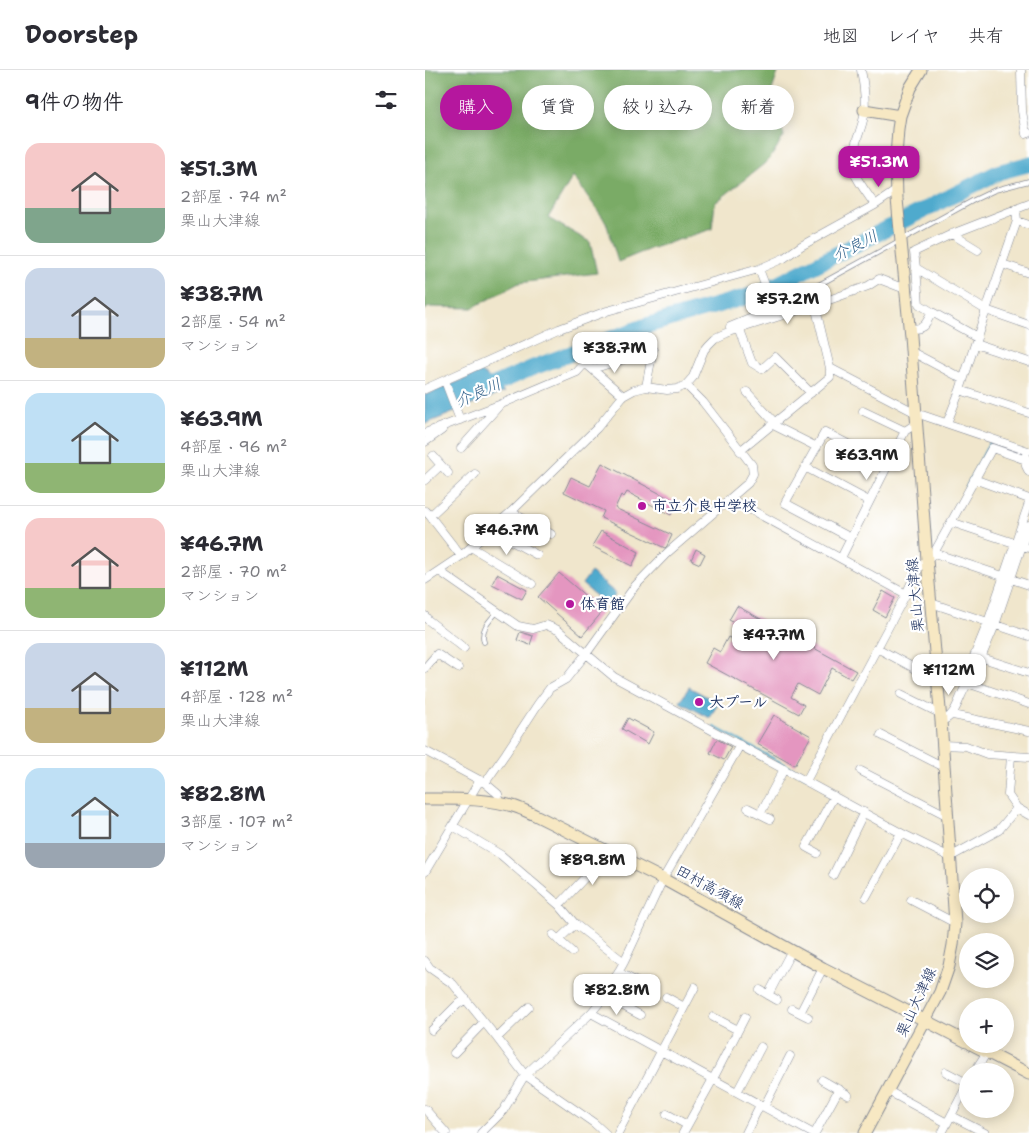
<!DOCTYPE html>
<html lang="ja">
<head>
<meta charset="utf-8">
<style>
	body { margin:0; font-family:"Shantell Sans","Klee One",sans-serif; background:#f7f7f7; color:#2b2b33; height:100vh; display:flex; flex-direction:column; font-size:19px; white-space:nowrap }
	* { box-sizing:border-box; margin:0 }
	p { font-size:16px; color:#7c7c81 }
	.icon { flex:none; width:28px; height:28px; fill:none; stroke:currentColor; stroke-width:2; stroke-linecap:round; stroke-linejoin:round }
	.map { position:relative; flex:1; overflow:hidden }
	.side { display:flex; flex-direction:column; background:#fff; width:425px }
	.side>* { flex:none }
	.hud { position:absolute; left:15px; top:15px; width:475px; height:45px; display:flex; gap:10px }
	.buttons { position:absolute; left:534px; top:798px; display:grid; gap:10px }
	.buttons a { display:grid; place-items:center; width:55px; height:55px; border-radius:50%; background:#fff; box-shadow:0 2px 12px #0003; font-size:25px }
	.price { position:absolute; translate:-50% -42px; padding:0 11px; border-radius:10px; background:#fff; color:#222; font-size:16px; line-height:32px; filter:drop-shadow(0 1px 2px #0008) }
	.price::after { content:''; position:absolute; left:50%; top:30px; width:15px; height:11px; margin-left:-8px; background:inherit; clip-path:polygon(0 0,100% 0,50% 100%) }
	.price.selected { background:#b5179e; color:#fff }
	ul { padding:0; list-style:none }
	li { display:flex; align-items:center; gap:15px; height:125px; padding:0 25px }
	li+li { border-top:1px solid #e1e1e2 }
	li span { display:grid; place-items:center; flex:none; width:140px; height:100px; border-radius:15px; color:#555 }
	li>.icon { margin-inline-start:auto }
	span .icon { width:60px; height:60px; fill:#fffc; stroke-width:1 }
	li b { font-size:21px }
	h2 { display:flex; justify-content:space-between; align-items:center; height:60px; padding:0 25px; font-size:21px }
	.chip { padding:0 18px; border-radius:22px; background:#fff; box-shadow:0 2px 12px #0003; font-size:18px; line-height:45px }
	.chip.selected { background:#b5179e; color:#fff }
	header { display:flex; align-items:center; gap:30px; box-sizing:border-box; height:70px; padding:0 25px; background:#fff; border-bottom:1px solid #e1e1e2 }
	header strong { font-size:24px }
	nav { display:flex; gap:28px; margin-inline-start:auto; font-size:18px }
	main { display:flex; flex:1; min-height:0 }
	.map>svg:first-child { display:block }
</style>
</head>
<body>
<header>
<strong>Doorstep</strong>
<nav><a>地図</a><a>レイヤ</a><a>共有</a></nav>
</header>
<main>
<section class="side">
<h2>9件の物件<svg class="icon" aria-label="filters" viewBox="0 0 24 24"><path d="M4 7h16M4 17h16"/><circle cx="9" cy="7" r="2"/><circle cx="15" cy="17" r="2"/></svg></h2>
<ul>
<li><span style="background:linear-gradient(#f6c9c9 65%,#7fa58c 0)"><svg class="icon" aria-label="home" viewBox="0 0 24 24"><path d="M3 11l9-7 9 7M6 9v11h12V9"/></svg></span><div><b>¥51.3M</b><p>2部屋 · 74 m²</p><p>栗山大津線</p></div></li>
<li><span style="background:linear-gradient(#c9d6e8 70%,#c2b280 0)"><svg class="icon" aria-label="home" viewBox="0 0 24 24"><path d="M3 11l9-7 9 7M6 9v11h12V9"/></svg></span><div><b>¥38.7M</b><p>2部屋 · 54 m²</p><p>マンション</p></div></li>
<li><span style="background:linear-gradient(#bfe0f5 70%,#8fb573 0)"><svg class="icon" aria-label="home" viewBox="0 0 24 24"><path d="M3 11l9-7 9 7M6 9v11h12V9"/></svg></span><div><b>¥63.9M</b><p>4部屋 · 96 m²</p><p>栗山大津線</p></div></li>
<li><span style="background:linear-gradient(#f6c9c9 70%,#8fb573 0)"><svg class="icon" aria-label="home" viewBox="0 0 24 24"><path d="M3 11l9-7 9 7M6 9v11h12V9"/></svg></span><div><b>¥46.7M</b><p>2部屋 · 70 m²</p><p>マンション</p></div></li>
<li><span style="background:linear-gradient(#c9d6e8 65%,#c2b280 0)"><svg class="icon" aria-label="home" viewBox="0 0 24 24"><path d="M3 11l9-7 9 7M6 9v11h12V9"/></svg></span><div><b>¥112M</b><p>4部屋 · 128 m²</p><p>栗山大津線</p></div></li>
<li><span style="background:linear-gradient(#bfe0f5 75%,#9aa5b1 0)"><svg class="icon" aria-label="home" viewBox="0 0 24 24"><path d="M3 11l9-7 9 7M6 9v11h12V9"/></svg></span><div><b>¥82.8M</b><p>3部屋 · 107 m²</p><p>マンション</p></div></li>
</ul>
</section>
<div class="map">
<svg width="604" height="1063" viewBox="0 0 604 1063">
	<rect width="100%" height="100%" fill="#fff"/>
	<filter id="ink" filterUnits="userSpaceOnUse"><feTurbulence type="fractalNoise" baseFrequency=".02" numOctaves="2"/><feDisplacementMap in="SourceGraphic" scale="10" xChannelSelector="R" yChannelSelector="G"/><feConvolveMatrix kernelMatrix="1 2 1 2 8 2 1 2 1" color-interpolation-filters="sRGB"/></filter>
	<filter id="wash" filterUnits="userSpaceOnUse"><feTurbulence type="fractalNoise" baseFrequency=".0096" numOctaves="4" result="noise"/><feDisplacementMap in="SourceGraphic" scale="20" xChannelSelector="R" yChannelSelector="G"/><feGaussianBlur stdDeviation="1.12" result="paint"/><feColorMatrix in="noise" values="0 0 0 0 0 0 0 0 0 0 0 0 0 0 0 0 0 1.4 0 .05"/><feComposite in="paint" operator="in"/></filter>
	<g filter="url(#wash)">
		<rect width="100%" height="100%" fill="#f0e6cc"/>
		<path fill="#7aab66" stroke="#4a6d62" d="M0 0H354L346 23 359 66 344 90 290 133 287 159 225 179 193 192 181 152 148 106 123 148 165 172 172 203 94 213 47 238 4 237 0 240Z"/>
		<path fill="#50aacd" stroke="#366c96" d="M57 302 79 322 0 354V325Z
			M166 502 191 524 182 535 157 514Z
			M264 617 293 633 285 648 255 632Z"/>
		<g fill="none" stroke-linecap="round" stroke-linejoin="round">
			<path stroke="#50aacd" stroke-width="2.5" d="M572 375 597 383
				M541 418 565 372 567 373
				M289 657 381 706"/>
			<path stroke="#50aacd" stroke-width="16" d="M50 323 107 298 220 256 335 223 574 102 604 94"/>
		</g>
		<g id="blocks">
			<path fill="#e496c0" d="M177 393 253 433 246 445 202 422 199 427 196 425 190 438 247 465 242 476 240 478 176 448 179 441 139 422 146 407 165 416Z
				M176 461 214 482 207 496 167 476Z
				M271 479 280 484 275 494 266 490Z
				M134 503 178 541 157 566 113 527Z
				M72 504 102 520 97 529 67 514Z
				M458 521 470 528 460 547 448 540Z
				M312 536 431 601 426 609 407 598 393 625 373 614 366 627 379 635 374 644 280 593 288 578 295 582 303 567 313 572 321 559 304 550Z
				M95 562 108 566 105 575 92 570Z
				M349 645 386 666 370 695 332 674Z
				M203 648 229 662 223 674 197 659Z
				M292 669 306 677 299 690 285 683Z"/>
		</g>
	</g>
	<g filter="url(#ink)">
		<use href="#blocks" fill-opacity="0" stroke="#868a95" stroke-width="1"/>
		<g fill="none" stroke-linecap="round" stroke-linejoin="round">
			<defs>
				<path id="lane" d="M355 233 388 218 549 130 570 120 604 111
					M59 572C55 560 64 551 72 542"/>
				<path id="street" d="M596 0 597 41 601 64 604 63
					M450 135 472 120
					M592 151 604 155
					M527 164 553 180
					M577 194 604 203
					M491 198 561 240 604 255
					M507 242 552 267
					M305 257 349 239
					M314 258 327 293 337 299 350 287 386 323
					M485 259C500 259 500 255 507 242L494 234 491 198 489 182 527 164 604 134
					M550 274 604 292
					M487 282 538 309
					M405 298 491 343 603 381
					M167 299 198 326
					M20 311 35 350
					M0 319 134 259 182 241 334 199 359 188 376 176 450 135C444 126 433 112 429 102 423 83 436 64 439 46 441 31 439 15 436 0
					M535 320 604 343
					M322 322 350 353
					M438 341 480 361
					M522 353 535 320 561 240 592 151 591 139
					M348 355 392 377
					M0 363 74 335 152 302 160 293 167 299 228 280 221 317
					M0 372 17 360
					M36 378 73 337
					M315 381 405 307V298L390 235 386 225 349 239 334 199
					M601 385V396L604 402
					M8 386 23 403
					M380 397 444 431
					M549 409 604 429
					M0 410 16 395
					M306 429 481 524
					M0 441 5 446 36 486
					M86 442 126 464
					M5 446 50 404
					M526 452 604 478
					M66 460 112 485
					M426 468 360 433 400 362 463 395
					M46 477 107 514
					M509 483 604 515
					M416 488 480 361 492 353
					M14 501 93 556 108 559 121 555 133 560 189 607 476 763 525 787 574 760 592 738
					M0 510 36 486 86 442 172 358 198 326 209 320 221 317 242 320 252 319 261 315 268 307 279 280 284 274 290 268 301 263 390 235 443 216 454 209 480 219
					M506 533 604 566
					M0 546 3 550 39 578
					M452 578 513 611
					M551 586 604 603
					M0 598 12 584 33 598
					M542 613 541 606 563 552 604 433
					M542 613 604 634
					M476 624 516 644
					M528 645 604 661
					M516 651C535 646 533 620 547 609L570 555 604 455
					M456 665 519 697
					M517 675 541 676 562 684 604 687
					M0 681 60 713 73 724 75 733
					M586 686 583 725 592 738 604 745
					M436 701 523 746
					M381 711 481 524 494 497 509 483 567 378 601 390
					M60 713 81 683 113 634 125 618 141 609 161 584 210 516 242 483 323 413 328 404 327 395 278 332 261 315
					M323 738 345 749
					M335 744 359 699
					M28 756 76 785 134 835 150 854 199 892
					M392 783 381 777 409 726
					M0 802 55 710
					M408 805 439 742
					M441 827 476 763
					M486 830 530 853
					M134 835 166 801 179 780
					M128 865 147 882
					M133 870 150 854
					M0 891 5 898 28 914 72 968 100 1005 169 1053 180 1063
					M193 902 227 920
					M335 920 352 930
					M343 925 367 880
					M180 926 215 945
					M241 927 259 937
					M367 939 383 947
					M166 943 387 1063
					M375 943 398 898
					M288 947 313 960
					M7 960 32 935 41 929
					M72 968 104 937
					M29 983 59 952
					M550 1001 562 982
					M521 1002 542 1013
					M397 1010 423 1025
					M463 1021 522 1053
					M312 1022 336 977
					M339 1037 365 986
					M0 1039 21 1063
					M242 1044 262 1055
					M527 1046 560 1063
					M56 1063 78 1041 100 1005 166 943 180 926 199 892 238 809 315 675
					M193 1063 270 917
					M258 1063 288 1009 320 947
					M321 1063 335 1035
					M390 1063 414 1019
					M517 1063 542 1015"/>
				<path id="secondary" d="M439 40 475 46
					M0 729C30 729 62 728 91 737 97 739 103 742 110 745L238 809 398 898 542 972
					M546 974 604 1004
					M440 1063 515 922 524 896 528 875 530 853 516 651 502 490 485 266 472 129 471 87 473 59 475 46 485 18 496 0"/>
			</defs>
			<use href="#lane" stroke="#868a95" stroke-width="5.5"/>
			<use href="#street" stroke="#868a95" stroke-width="9"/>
			<use href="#secondary" stroke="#868a95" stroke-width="13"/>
			<use href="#lane" stroke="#fff" stroke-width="4"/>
			<use href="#street" stroke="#fff" stroke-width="8"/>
			<use href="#secondary" stroke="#f7e8c3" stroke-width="11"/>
		</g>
	</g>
	<g fill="#b5179e" stroke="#fff" stroke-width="2">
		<circle cx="217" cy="436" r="5"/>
		<circle cx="145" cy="534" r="5"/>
		<circle cx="274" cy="632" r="5"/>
	</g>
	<g text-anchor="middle" stroke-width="4.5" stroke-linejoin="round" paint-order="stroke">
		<g font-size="15" font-weight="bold" fill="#1b2f5e" stroke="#fff" text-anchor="start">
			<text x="227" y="441">市立介良中学校</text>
			<text x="155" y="539">体育館</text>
			<text x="284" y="637">大プール</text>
		</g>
		<g font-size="15" fill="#1b2f5e" stroke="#fff">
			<text transform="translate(490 525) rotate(-95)" y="5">栗山大津線</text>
			<text transform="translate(285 817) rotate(29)" y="5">田村高須線</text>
			<text transform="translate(491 932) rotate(-65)" y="5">栗山大津線</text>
		</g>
		<g font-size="16" font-style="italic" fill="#30608a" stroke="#fff">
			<text transform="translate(430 175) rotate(-27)" y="6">介良川</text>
			<text transform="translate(53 322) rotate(-24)" y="6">介良川</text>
		</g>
	</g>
</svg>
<div class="buttons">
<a><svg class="icon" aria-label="locate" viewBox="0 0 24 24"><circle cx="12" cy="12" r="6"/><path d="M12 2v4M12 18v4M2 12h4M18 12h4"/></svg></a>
<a><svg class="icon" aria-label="layers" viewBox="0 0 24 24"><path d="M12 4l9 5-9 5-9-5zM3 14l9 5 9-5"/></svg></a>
<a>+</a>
<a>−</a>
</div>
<b class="price selected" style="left:454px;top:118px">¥51.3M</b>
<b class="price" style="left:363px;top:255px">¥57.2M</b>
<b class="price" style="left:190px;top:304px">¥38.7M</b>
<b class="price" style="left:442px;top:411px">¥63.9M</b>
<b class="price" style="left:82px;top:486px">¥46.7M</b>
<b class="price" style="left:349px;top:591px">¥47.7M</b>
<b class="price" style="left:524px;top:626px">¥112M</b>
<b class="price" style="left:168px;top:816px">¥89.8M</b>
<b class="price" style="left:192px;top:946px">¥82.8M</b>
<div class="hud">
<a class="chip selected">購入</a>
<a class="chip">賃貸</a>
<a class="chip">絞り込み</a>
<a class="chip">新着</a>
</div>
</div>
</main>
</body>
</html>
